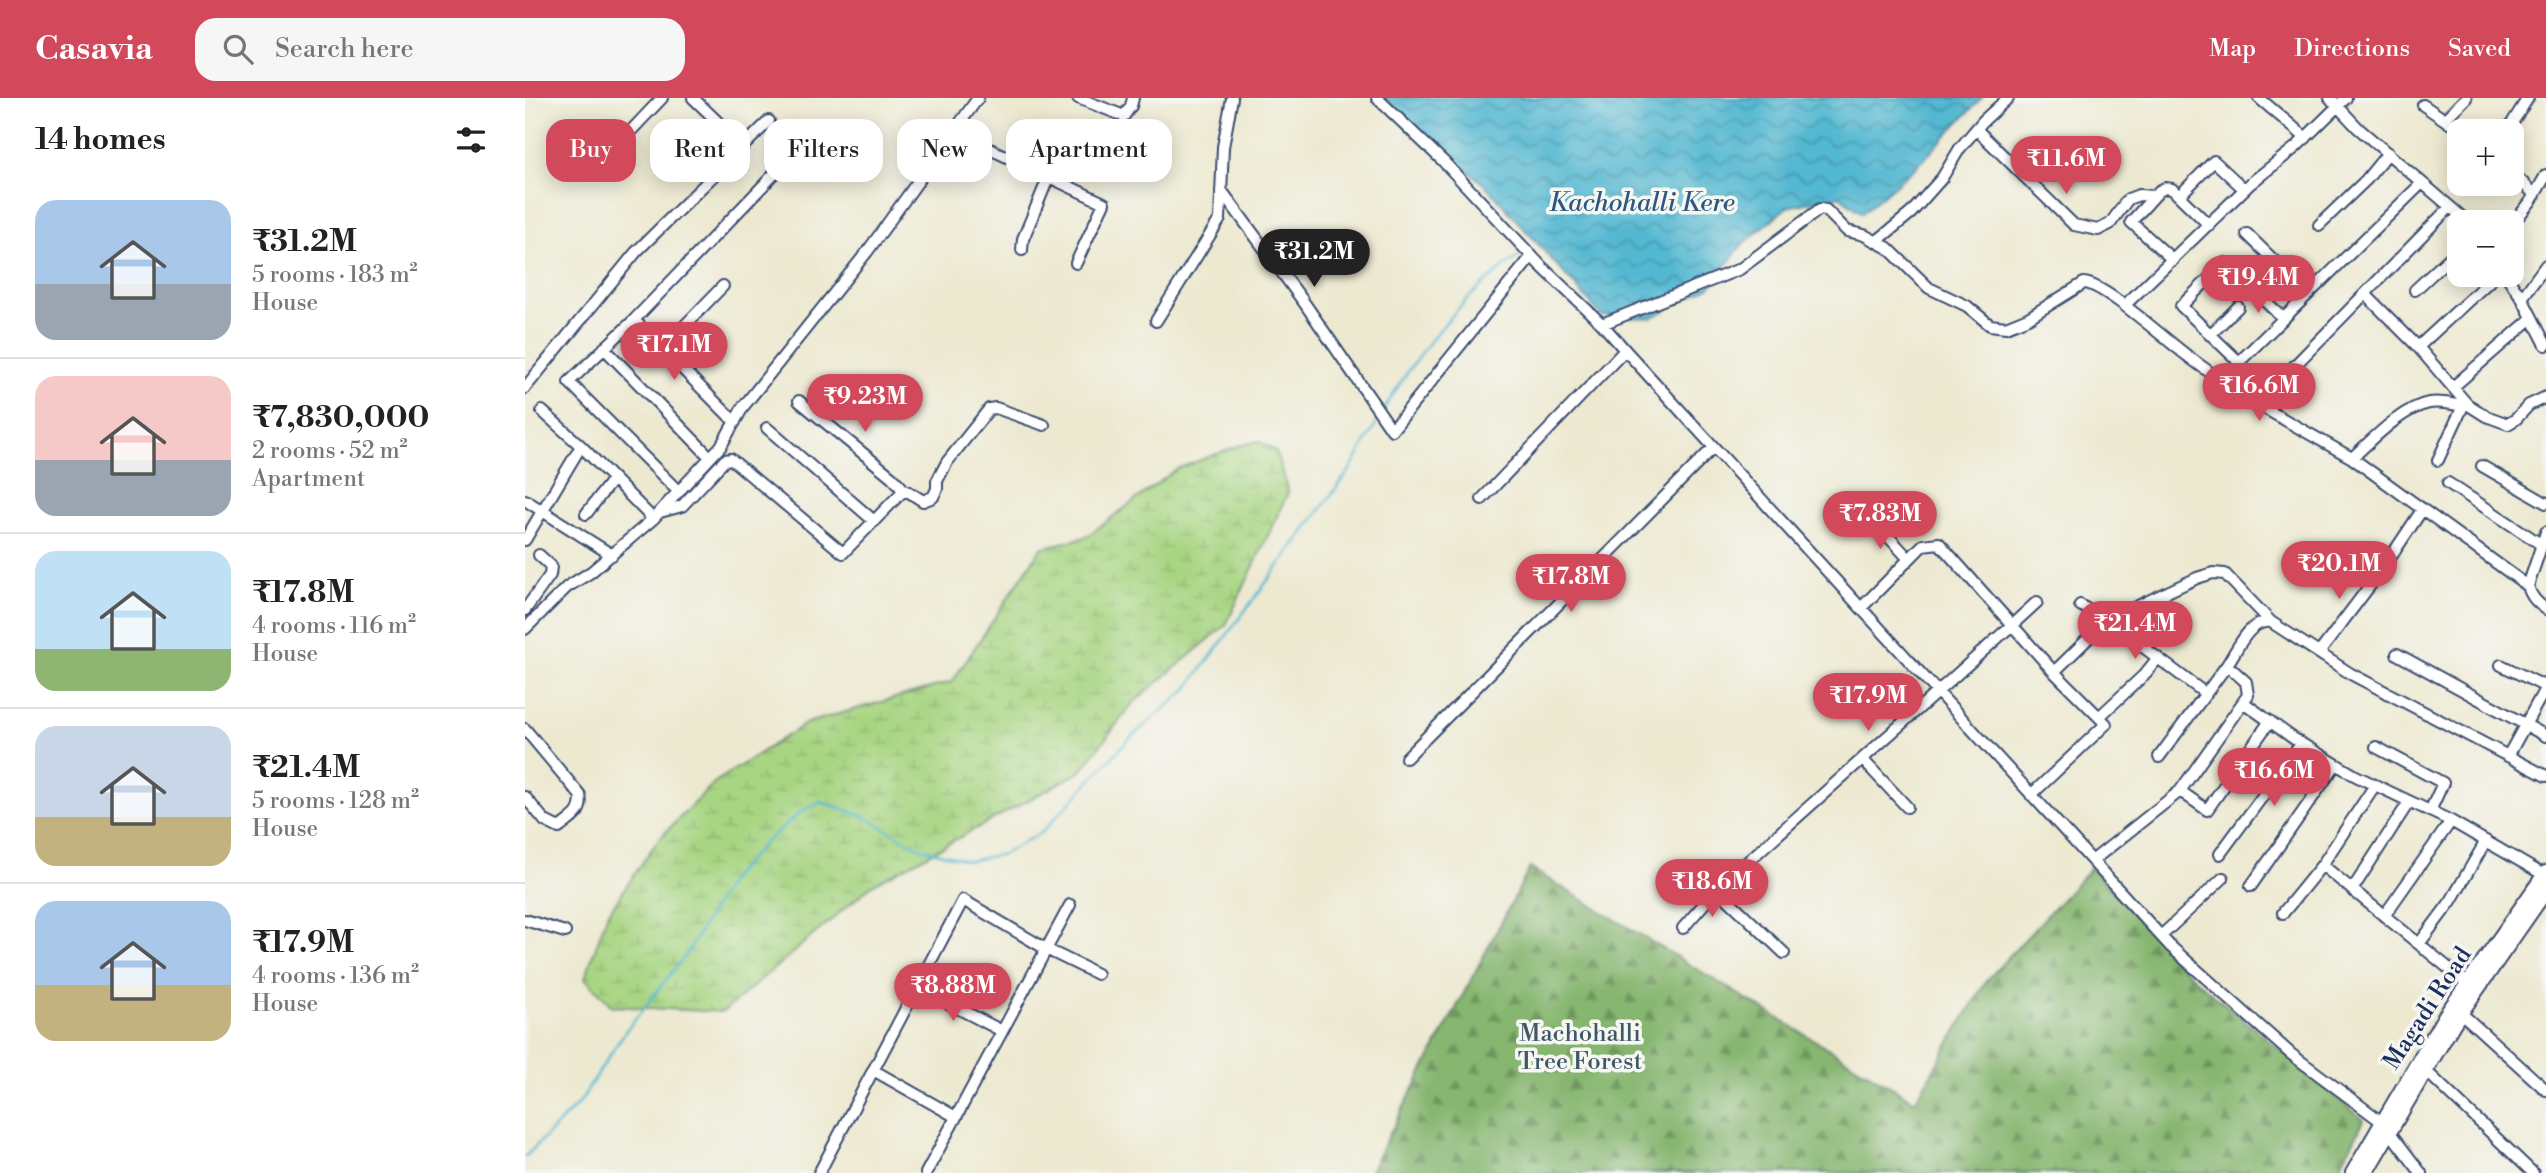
<!DOCTYPE html>
<html lang="en">
<head>
<meta charset="utf-8">
<style>
	body { margin:0; font-family:"Libre Bodoni",serif; background:#f6f6f6; color:#222; height:100vh; display:flex; flex-direction:column; font-size:26px; white-space:nowrap }
	* { box-sizing:border-box; margin:0 }
	p { font-size:23px; color:#767676 }
	.icon { flex:none; width:38px; height:38px; fill:none; stroke:currentColor; stroke-width:2; stroke-linecap:round; stroke-linejoin:round }
	.map { position:relative; flex:1; overflow:hidden }
	.side { display:flex; flex-direction:column; background:#fff; width:525px }
	.side>* { flex:none }
	.guide { position:absolute; left:21px; top:21px; width:665px; height:63px; display:flex; gap:14px }
	.buttons { position:absolute; left:1922px; top:21px; display:grid; gap:14px }
	.buttons a { display:grid; place-items:center; width:77px; height:77px; border-radius:14px; background:#fff; box-shadow:0 4px 18px #0003; font-size:35px }
	.price { position:absolute; translate:-50% -60px; padding:0 16px; border-radius:24px; background:#d1495b; color:#fff; font-size:23px; line-height:46px; filter:drop-shadow(0 2px 4px #0008) }
	.price::after { content:''; position:absolute; left:50%; top:42px; width:21px; height:16px; margin-left:-10px; background:inherit; clip-path:polygon(0 0,100% 0,50% 100%) }
	.price.current { background:#222; color:#fff }
	ul { padding:0; list-style:none }
	li { display:flex; align-items:center; gap:21px; height:175px; padding:0 35px }
	li+li { border-top:2px solid #e0e0e0 }
	li span { display:grid; place-items:center; flex:none; width:196px; height:140px; border-radius:21px; color:#555 }
	li>.icon { margin-inline-start:auto }
	span .icon { width:84px; height:84px; fill:#fffc; stroke-width:1 }
	li b { font-size:30px }
	h2 { display:flex; justify-content:space-between; align-items:center; height:84px; padding:0 35px; font-size:30px }
	.chip { padding:0 24px; border-radius:21px; background:#fff; box-shadow:0 4px 18px #0003; font-size:24px; line-height:63px }
	.chip.current { background:#d1495b; color:#fff }
	header { display:flex; align-items:center; gap:42px; box-sizing:border-box; height:98px; padding:0 35px; background:#d1495b; color:#fff }
	header strong { font-size:33px }
	nav { display:flex; gap:38px; margin-inline-start:auto; font-size:24px }
	.search { width:490px; height:63px; background:#f6f6f6; display:flex; align-items:center; gap:18px; box-sizing:border-box; padding:0 24px; border-radius:21px; color:#767676; font-size:26px }
	main { display:flex; flex:1; min-height:0 }
	.map>svg:first-child { display:block }
</style>
</head>
<body>
<header>
<strong>Casavia</strong>
<div class="search"><svg class="icon" aria-label="search" viewBox="0 0 24 24"><circle cx="10" cy="10" r="6"/><path d="M15 15l6 6"/></svg>Search here</div>
<nav><a>Map</a><a>Directions</a><a>Saved</a></nav>
</header>
<main>
<section class="side">
<h2>14 homes<svg class="icon" aria-label="filters" viewBox="0 0 24 24"><path d="M4 7h16M4 17h16"/><circle cx="9" cy="7" r="2"/><circle cx="15" cy="17" r="2"/></svg></h2>
<ul>
<li><span style="background:linear-gradient(#a9c7e8 60%,#9aa5b1 0)"><svg class="icon" aria-label="home" viewBox="0 0 24 24"><path d="M3 11l9-7 9 7M6 9v11h12V9"/></svg></span><div><b>₹31.2M</b><p>5 rooms · 183 m²</p><p>House</p></div></li>
<li><span style="background:linear-gradient(#f6c9c9 60%,#9aa5b1 0)"><svg class="icon" aria-label="home" viewBox="0 0 24 24"><path d="M3 11l9-7 9 7M6 9v11h12V9"/></svg></span><div><b>₹7,830,000</b><p>2 rooms · 52 m²</p><p>Apartment</p></div></li>
<li><span style="background:linear-gradient(#bfe0f5 70%,#8fb573 0)"><svg class="icon" aria-label="home" viewBox="0 0 24 24"><path d="M3 11l9-7 9 7M6 9v11h12V9"/></svg></span><div><b>₹17.8M</b><p>4 rooms · 116 m²</p><p>House</p></div></li>
<li><span style="background:linear-gradient(#c9d6e8 65%,#c2b280 0)"><svg class="icon" aria-label="home" viewBox="0 0 24 24"><path d="M3 11l9-7 9 7M6 9v11h12V9"/></svg></span><div><b>₹21.4M</b><p>5 rooms · 128 m²</p><p>House</p></div></li>
<li><span style="background:linear-gradient(#a9c7e8 60%,#c2b280 0)"><svg class="icon" aria-label="home" viewBox="0 0 24 24"><path d="M3 11l9-7 9 7M6 9v11h12V9"/></svg></span><div><b>₹17.9M</b><p>4 rooms · 136 m²</p><p>House</p></div></li>
</ul>
</section>
<div class="map">
<svg width="2021" height="1075" viewBox="0 0 2021 1075">
	<defs>
		<pattern id="forest-firs" width="22" height="20" patternUnits="userSpaceOnUse" patternTransform="scale(1.75)"><rect width="22" height="20" fill="#86b670"/><path d="M5 1l3.5 6h-7zM16 11l3.5 6h-7z" fill="#6d945f"/></pattern>
		<pattern id="wetland-marsh" width="20" height="14" patternUnits="userSpaceOnUse" patternTransform="scale(1.75)"><rect width="20" height="14" fill="#a8d582"/><path d="M1 5h8M5 5V1M11 12h8M15 12V8" fill="none" stroke="#90b773"/></pattern>
		<pattern id="water-waves" width="16" height="10" patternUnits="userSpaceOnUse" patternTransform="scale(1.75)"><rect width="16" height="10" fill="#53b8d1"/><path d="M0 5q4-4 8 0t8 0" fill="none" stroke="#4496ad"/></pattern>
	</defs>
	<rect width="100%" height="100%" fill="#f6f6f2"/>
	<filter id="ink" filterUnits="userSpaceOnUse"><feTurbulence type="fractalNoise" baseFrequency=".0143" numOctaves="2"/><feDisplacementMap in="SourceGraphic" scale="14" xChannelSelector="R" yChannelSelector="G"/><feConvolveMatrix kernelMatrix="1 2 1 2 8 2 1 2 1" color-interpolation-filters="sRGB"/></filter>
	<filter id="wash" filterUnits="userSpaceOnUse"><feTurbulence type="fractalNoise" baseFrequency=".00686" numOctaves="4" result="noise"/><feDisplacementMap in="SourceGraphic" scale="28" xChannelSelector="R" yChannelSelector="G"/><feGaussianBlur stdDeviation="1.57" result="paint"/><feColorMatrix in="noise" values="0 0 0 0 0 0 0 0 0 0 0 0 0 0 0 0 0 1.4 0 .05"/><feComposite in="paint" operator="in"/></filter>
	<g filter="url(#wash)">
		<rect width="100%" height="100%" fill="#ede9d1"/>
		<path fill="url(#forest-firs)" stroke="#507267" stroke-width="2" d="M1005 770 1390 1003 1461 883 1566 770 1664 876 1839 1022 1812 1075H844Z"/>
		<path fill="url(#wetland-marsh)" stroke="#628270" stroke-width="2" d="M734 343 751 354 763 395 701 527 608 605 555 674 347 787 198 914 87 908 60 880 82 817 133 742 190 684 282 625 427 584 516 450 561 439 652 371 713 348Z"/>
		<path fill="url(#water-waves)" stroke="#377498" stroke-width="2" d="M858 0H1457L1391 69 1337 115 1314 98 1262 109 1216 148 1186 188 1126 220 1077 218 963 90Z"/>
		<g fill="none" stroke-linecap="round" stroke-linejoin="round">
			<path stroke="#53b8d1" stroke-width="2.5" d="M858 313C894 252 939 194 999 155
				M0 1059 55 1004 99 935 162 855 205 782 236 748 277 713 296 704 338 718 393 749 444 763 478 756 517 734 605 640 661 592 825 372 855 319"/>
		</g>
	</g>
	<g filter="url(#ink)">
		<g fill="none" stroke-linecap="round" stroke-linejoin="round">
			<defs>
				<path id="minor" d="M168 0 218 48
					M553 0 599 18 606 8 608 0
					M852 0 918 63 1016 168 1077 226 1100 252 957 401
					M1734 0 1781 40
					M1805 0 1833 30 1943 124
					M1898 7 1936 33
					M1920 21 1941 0
					M1451 31 1549 127 1573 132 1585 126 1603 101 1614 97 1629 98
					M1982 33 2003 0
					M429 34 579 105 551 165
					M84 56 137 0
					M1986 73 2010 97
					M696 92 778 203 867 332 1007 158
					M1654 98 1684 127
					M1925 109 1732 306 1827 360 2003 488
					M1794 127 1841 82 1863 55
					M1986 128 2006 103 2021 77
					M1722 136 1783 196
					M1352 143 1386 115 1417 80 1435 50 1458 23 1483 0
					M497 152 498 141 524 78
					M1648 162 1606 124 1634 93 1640 90 1647 91 1654 98 1689 63 1719 91
					M1971 177 1893 249 1942 306 1961 318 1983 326 1991 321 2004 307 2021 299
					M1981 177 1997 200 2021 247
					M1890 192 1934 151
					M1840 196 1893 249
					M1997 200 2021 167
					M1600 207 1726 85 1771 49 1821 0
					M109 222 210 324
					M631 223 695 121 698 49 707 0
					M1077 226 1215 171 1295 111 1301 112 1322 133 1339 137 1363 150 1404 190 1442 208 1465 227 1481 229 1503 220 1559 185C1580 186 1643 244 1664 259 1677 269 1690 278 1704 287
					M1685 237 1713 209
					M79 250 184 358
					M138 250 198 188
					M1100 252 1645 848 1766 956 1857 1024 1896 1075
					M1714 264 1897 85
					M1928 289 2007 220
					M0 290 111 154 244 23
					M274 303 367 379 381 394
					M1732 306 1712 297 1704 287 1714 264 1656 208 1700 165 1758 220
					M17 313 56 348 128 421
					M242 330 349 423
					M1827 360C1847 342 1877 310 1904 305 1914 303 1928 306 1938 308L1942 306
					M1913 362 1938 308
					M1957 368 2021 405
					M1923 385 2017 447
					M154 394 44 284 109 222 280 44
					M0 402 87 457
					M135 414 157 408 200 362 206 361 318 455 378 393 384 394 398 403 408 399 412 391V383L422 364 464 311 471 310 519 327
					M61 416 88 381
					M1350 424 1384 461
					M2021 434 2003 488C2006 499 2012 505 2021 511
					M0 442 56 348
					M1512 504 1487 527 1529 574
					M1555 507 1590 528 1681 596
					M0 512 25 477 26 468 14 457
					M0 531 42 489 66 474 128 421 196 348 218 309 342 154 453 0
					M1794 555 1859 469 1897 412
					M1872 556 2021 638
					M1702 567C1712 552 1725 520 1746 524
					M1976 567 2021 589
					M1718 604 1772 643 1831 678 1926 723 2019 777
					M1574 619 1619 577 1633 560
					M0 631 55 697C59 715 46 720 34 730L20 723 0 699
					M1851 649 1918 685 1905 713
					M1983 658 2021 589
					M881 660 1189 349
					M1337 661 1382 709
					M1655 693 1682 712 1745 623
					M1506 697 1581 626 1529 574 1581 523 1672 480 1688 475 1700 476 1746 524 1826 576 2021 678
					M1695 756 1776 646
					M1567 763 1655 693 1723 597 1721 584 1702 567 1634 659
					M1797 767 1943 886
					M1726 788 1811 666
					M1827 792 1884 704
					M1758 815 1797 767 1850 687
					M1859 818 1926 723
					M0 822 40 834
					M1158 830 1192 791
					M1636 838 1698 780
					M1894 846 1926 803 1961 743
					M1259 855 1192 791 1487 527 1414 445 1398 447 1336 510
					M392 889 477 933
					M1935 914 2021 992
					M348 972 431 1019
					M1900 972 2008 1075
					M294 1075 438 802 521 851 572 876
					M401 1075 545 807"/>
				<path id="major" d="M1828 1075 1921 917 2021 775
					M1840 1075 1929 924 2021 792"/>
			</defs>
			<use href="#minor" stroke="#3a4b6f" stroke-width="14"/>
			<use href="#major" stroke="#3a4b6f" stroke-width="18"/>
			<use href="#minor" stroke="#fff" stroke-width="10"/>
			<use href="#major" stroke="#fff" stroke-width="14"/>
		</g>
	</g>
	<g text-anchor="middle" stroke-width="7" stroke-linejoin="round" paint-order="stroke">
		<g font-size="24" fill="#1b2f5e" stroke="#f6f6f2">
			<text transform="translate(1902 910) rotate(-57)" y="8">Magadi Road</text>
		</g>
		<g font-size="24" fill="#3e5867" stroke="#f6f6f2">
			<text x="1055" y="943">Machohalli<tspan x="1055" dy="28">Tree Forest</tspan></text>
		</g>
		<g font-size="26" font-style="italic" fill="#2c5880" stroke="#f6f6f2">
			<text x="1117" y="113">Kachohalli Kere</text>
		</g>
	</g>
</svg>
<div class="buttons">
<a>+</a>
<a>−</a>
</div>
<b class="price" style="left:1541px;top:98px">₹11.6M</b>
<b class="price current" style="left:789px;top:191px">₹31.2M</b>
<b class="price" style="left:1733px;top:217px">₹19.4M</b>
<b class="price" style="left:149px;top:284px">₹17.1M</b>
<b class="price" style="left:1734px;top:325px">₹16.6M</b>
<b class="price" style="left:340px;top:336px">₹9.23M</b>
<b class="price" style="left:1355px;top:453px">₹7.83M</b>
<b class="price" style="left:1814px;top:503px">₹20.1M</b>
<b class="price" style="left:1046px;top:516px">₹17.8M</b>
<b class="price" style="left:1610px;top:563px">₹21.4M</b>
<b class="price" style="left:1343px;top:635px">₹17.9M</b>
<b class="price" style="left:1749px;top:710px">₹16.6M</b>
<b class="price" style="left:1187px;top:821px">₹18.6M</b>
<b class="price" style="left:428px;top:925px">₹8.88M</b>
<div class="guide">
<a class="chip current">Buy</a>
<a class="chip">Rent</a>
<a class="chip">Filters</a>
<a class="chip">New</a>
<a class="chip">Apartment</a>
</div>
</div>
</main>
</body>
</html>
